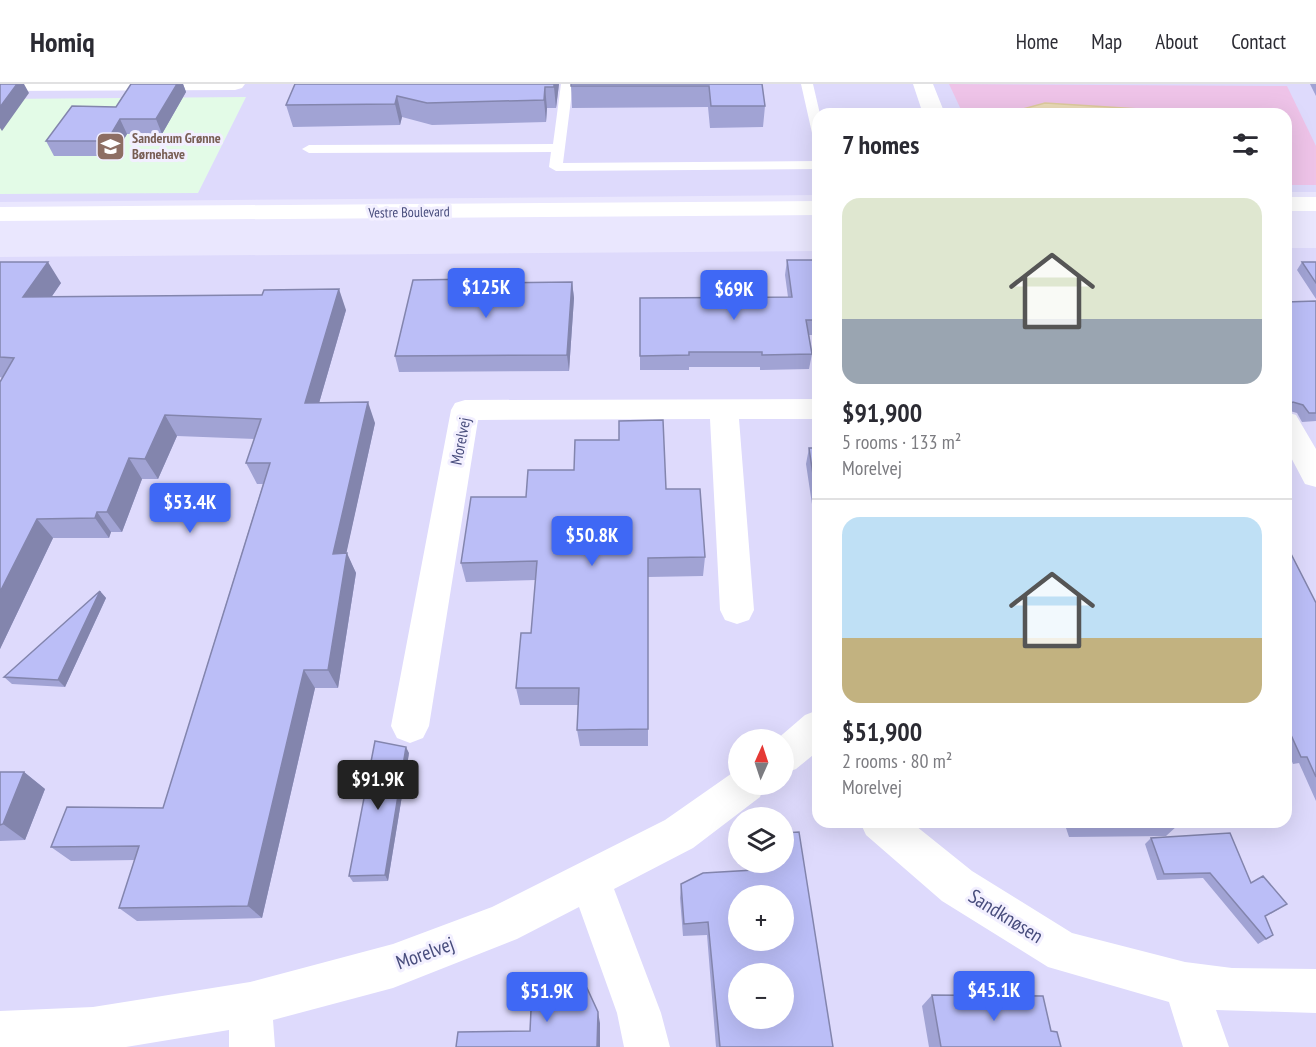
<!DOCTYPE html>
<html lang="en">
<head>
<meta charset="utf-8">
<style>
	body { margin:0; font-family:"PT Sans Narrow",sans-serif; background:#f7f7f7; color:#2b2b33; height:100vh; display:flex; flex-direction:column; font-size:22px; white-space:nowrap }
	* { box-sizing:border-box; margin:0 }
	p { font-size:20px; color:#7c7c81 }
	.icon { flex:none; width:33px; height:33px; fill:none; stroke:currentColor; stroke-width:2; stroke-linecap:round; stroke-linejoin:round }
	.map { position:relative; flex:1; overflow:hidden }
	.side { position:absolute; left:812px; top:24px; width:480px; height:720px; display:flex; flex-direction:column; background:#fff; border-radius:18px; box-shadow:0 6px 24px #0002 }
	.side>* { flex:none }
	.needle { width:39px; rotate:3deg }
	.fabs { position:absolute; left:728px; top:645px; display:grid; gap:12px }
	.fabs a { display:grid; place-items:center; width:66px; height:66px; border-radius:50%; background:#fff; box-shadow:0 6px 24px #0002; font-size:30px }
	.price { position:absolute; translate:-50% -51px; padding:0 14px; border-radius:6px; background:#3f68f5; color:#fff; font-size:20px; line-height:39px; filter:drop-shadow(0 2px 3px #0008) }
	.price::after { content:''; position:absolute; left:50%; top:36px; width:18px; height:14px; margin-left:-9px; background:inherit; clip-path:polygon(0 0,100% 0,50% 100%) }
	.price.current { background:#222; color:#fff }
	ul { padding:0; list-style:none }
	li { display:grid; align-content:center; gap:12px; height:318px; padding:0 30px }
	li+li { border-top:2px solid #e1e1e2 }
	li span { display:grid; place-items:center; height:186px; border-radius:18px; color:#555 }
	li>.icon { margin-inline-start:auto }
	span .icon { width:108px; height:108px; fill:#fffc; stroke-width:1 }
	li b { font-size:26px }
	h2 { display:flex; justify-content:space-between; align-items:center; height:72px; padding:0 30px; font-size:26px }
	header { display:flex; align-items:center; gap:36px; box-sizing:border-box; height:84px; padding:0 30px; background:#fff; border-bottom:2px solid #e1e1e2 }
	header strong { font-size:28px }
	nav { display:flex; gap:33px; margin-inline-start:auto; font-size:21px }
	.map>svg:first-child { display:block }
</style>
</head>
<body>
<header>
<strong>Homiq</strong>
<nav><a>Home</a><a>Map</a><a>About</a><a>Contact</a></nav>
</header>
<div class="map">
<svg width="1316" height="963" viewBox="0 0 1316 963">
	<rect width="100%" height="100%" fill="#eae7fe"/>
	<path fill="#dedafc" fill-rule="evenodd" d="M0 0H1316V108H1286V30H818L817 111 0 118Z
		M1286 164H1316V963H0V173L817 167 818 738H1286ZM738 656H783V700H738ZM738 734H783V778H738ZM738 812H783V856H738ZM738 890H783V934H738Z"/>
	<path fill="#e3fbe7" d="M246 13 198 109 0 110V15Z"/>
	<path fill="#eec3e8" d="M949 0 1287 2 1316 62V101H1286V30H963Z"/>
	<path fill="#ebdbb8" stroke="#decb9d" stroke-width="1.5" d="M1045 19 1219 30H1020L1019 26Z"/>
	<g fill="none" stroke-linecap="round" stroke-linejoin="round">
		<path fill="#fff" fill-rule="evenodd" d="M561 0H573L563 79 818 77V85L556 87 549 83 551 68 309 69 302 65 309 61 553 60Z
			M801 0H813L820 30H818V53L812 49Z"/>
		<path fill="#fff" fill-rule="evenodd" d="M0 0H245L242 4 235 6 0 7Z
			M818 315V335H739L754 526 749 536 737 540 725 536 720 526 710 335 478 336 429 642 423 654 410 659 397 654 391 642 451 326 455 319 465 316Z
			M1286 328 1296 331 1316 365V403L1305 400 1286 364Z
			M818 626V667L796 685 783 690V656H776L805 631Z
			M738 685V700H765L760 713 693 764 614 805 661 929 670 963H624L617 929 579 823 517 855 393 904 273 936 275 963H229V946L126 963H0V927L93 923 250 898 393 860 492 823 665 736Z
			M860 738H911L972 787 1072 849 1185 878 1232 884 1316 885V929L1216 926 1229 963H1183L1169 918 1048 883 942 817 866 751Z"/>
		<path fill="#fff" fill-rule="evenodd" d="M913 0H933L945 30H923Z
			M1286 113H1316V127H1286Z
			M818 117V131L0 137V123Z"/>
	</g>
	<path fill="#a1a3d4" d="M131 0H183L186 8 162 50H127L114 72H54L46 57 116 23Z
		M295 0H559L556 24H547L546 38 432 41 402 33 400 41 293 43 286 21Z
		M762 0 765 22 763 43 710 44 708 23 572 24 571 2Z
		M1310 0H1316V12Z
		M787 176H818V251H809L812 270 809 285 760 286V283H689V286H640V214L788 213 785 191Z
		M0 178 61 199 52 212 346 226 319 319 375 339 346 469 356 489 338 604H315L262 834 137 837 119 824 135 776 71 777 51 763 163 724 263 400H257L246 379 255 355 177 352 158 395H142L122 448H111L109 454H53L0 565V298L2 294 0 293Z
		M1302 178H1316V215L1297 186Z
		M572 198 574 214 569 287 399 288 395 272 479 199Z
		M1316 217V337L1302 338 1297 329 1290 327V330L1286 335V218Z
		M619 356 666 405 705 473 703 492 648 493V662H580L577 646 578 621H520L516 604 531 549 536 496 466 498 461 479 526 413 574 386Z
		M809 364H818V460L806 380Z
		M1286 460 1316 519V717L1299 679 1293 680 1286 663Z
		M100 507 106 514 65 603 12 600 4 593Z
		M409 669 388 797 353 798 349 792Z
		M0 688H24L45 705 25 756 0 757Z
		M1064 738H1176L1177 742 1166 752 1069 753Z
		M1151 754 1251 799 1279 825 1265 833 1273 851 1258 860 1203 794 1157 796 1145 760Z
		M748 778H783L833 963H716L707 851 683 852 680 814 681 800 749 786Z
		M932 911 1051 947 1061 963H929L922 922Z"/>
	<path fill="#8385ad" d="M17 0H24L29 9 2 47 0 44V23Z
		M177 0H183L186 8 162 50 156 35Z
		M554 0H559L556 24 554 3Z
		M545 3 547 24 546 38 544 16Z
		M397 12 402 33 400 41 395 20Z
		M120 35 127 50 114 72 107 57Z
		M48 178 61 199 37 234 23 213Z
		M572 198 574 214 569 287 567 271Z
		M339 205 346 226 313 340 305 319Z
		M368 318 375 339 342 489 333 470Z
		M165 331 177 352 158 395 145 375Z
		M129 374 142 395 122 448 107 428Z
		M97 428 111 448 109 454 95 434Z
		M37 435 53 454 0 565V508Z
		M347 469 356 489 338 604 328 586Z
		M100 507 106 514 65 603 58 596Z
		M304 586 315 604 262 834 248 822Z
		M406 663 409 669 388 797 385 791Z
		M24 688 45 705 25 756 3 740Z
		M598 928 600 939V963H597Z"/>
	<path fill="#bbbef7" stroke="#8385ad" stroke-width="1.5" fill-rule="evenodd" d="M0 0H17L0 23Z
		M131 0H177L156 35H120L107 57H46L72 22 116 23Z
		M295 0H554V3H545L544 16 427 19 397 12 395 20 286 21Z
		M571 0H762L765 22H711L709 2H571Z
		M787 176H818V236H806L812 270 762 271V268H689V271L640 272V214L792 213Z
		M0 178H48L23 213 262 211 264 206 339 205 305 319 368 318 333 470 347 469 328 586H304L248 822 119 824 139 762 51 763 67 723 163 724 270 379H246L261 335 165 331 145 375 129 374 107 428H97L95 434 37 435 0 508V298L14 274 0 273Z
		M1302 178H1316V199Z
		M479 195 478 199 572 198 567 271 395 272 413 196Z
		M1316 217V329H1309L1303 321 1293 318 1290 320V330H1286V218Z
		M663 336 666 405H700L705 473 648 474V645L577 646 579 604H516L521 549H531L537 477 461 479 471 413H526L528 386H574L575 356H619V337Z
		M809 364H818V424Z
		M1286 460 1316 519V693L1307 673H1301L1286 640Z
		M100 507 58 596 4 593Z
		M375 657 406 663 385 791 349 792Z
		M0 688H24L3 740 0 741Z
		M1076 738H1176L1177 742 1078 743Z
		M799 748 833 963H720L708 838 684 840 681 800 703 789 754 786 753 778H783V749ZM738 812H783V856H738ZM738 890H783V934H738Z
		M1230 749 1251 799 1263 792 1287 820 1265 832 1273 851 1266 855 1210 789 1164 790 1151 754Z
		M587 904 598 928 597 963H456L458 948 530 947 532 905Z
		M932 911 1043 912 1051 947 1057 948 1061 963H941Z"/>
	<defs>
		<symbol id="school-square" viewBox="-11 -11 22 22"><rect x="-9" y="-9" width="18" height="18" rx="4" fill="#8d6e63" stroke="#f2efff"/><path d="M0-5L7-2L0 1L-7-2ZM-4 1L0 2.5L4 1V4Q0 6-4 4Z" fill="#fff"/></symbol>
	</defs>
	<g fill-rule="evenodd">
		<use href="#school-square" x="94" y="46" width="33" height="33"/>
	</g>
	<g text-anchor="middle" stroke-width="6" stroke-linejoin="round" paint-order="stroke">
		<g font-size="14" font-weight="bold" fill="#785e54" stroke="#f2efff" text-anchor="start">
			<text x="132" y="59">Sanderum Grønne<tspan x="132" dy="16">Børnehave</tspan></text>
		</g>
		<g font-size="14" fill="#474c7c" stroke="#f2efff">
			<text transform="translate(409 128) rotate(-1)" y="5">Vestre Boulevard</text>
		</g>
		<g font-size="16" fill="#474c7c" stroke="#f2efff">
			<text transform="translate(460 357) rotate(-79)" y="6">Morelvej</text>
		</g>
		<g font-size="20" fill="#474c7c" stroke="#f2efff">
			<text transform="translate(1006 832) rotate(32)" y="7">Sandknøsen</text>
			<text transform="translate(425 869) rotate(-20)" y="7">Morelvej</text>
		</g>
	</g>
</svg>
<div class="fabs">
<a><svg class="needle" viewBox="-14 -14 28 28"><path d="M0-13l5 13h-10z" fill="#e53935"/><path d="M0 13l5-13h-10z" fill="#7c7c81"/></svg></a>
<a><svg class="icon" aria-label="layers" viewBox="0 0 24 24"><path d="M12 4l9 5-9 5-9-5zM3 14l9 5 9-5"/></svg></a>
<a>+</a>
<a>−</a>
</div>
<b class="price" style="left:486px;top:235px">$125K</b>
<b class="price" style="left:734px;top:237px">$69K</b>
<b class="price" style="left:190px;top:450px">$53.4K</b>
<b class="price" style="left:592px;top:483px">$50.8K</b>
<b class="price current" style="left:378px;top:727px">$91.9K</b>
<b class="price" style="left:994px;top:938px">$45.1K</b>
<b class="price" style="left:547px;top:939px">$51.9K</b>
<section class="side">
<h2>7 homes<svg class="icon" aria-label="filters" viewBox="0 0 24 24"><path d="M4 7h16M4 17h16"/><circle cx="9" cy="7" r="2"/><circle cx="15" cy="17" r="2"/></svg></h2>
<ul>
<li><span style="background:linear-gradient(#dfe7d0 65%,#9aa5b1 0)"><svg class="icon" aria-label="home" viewBox="0 0 24 24"><path d="M3 11l9-7 9 7M6 9v11h12V9"/></svg></span><div><b>$91,900</b><p>5 rooms · 133 m²</p><p>Morelvej</p></div></li>
<li><span style="background:linear-gradient(#bfe0f5 65%,#c2b280 0)"><svg class="icon" aria-label="home" viewBox="0 0 24 24"><path d="M3 11l9-7 9 7M6 9v11h12V9"/></svg></span><div><b>$51,900</b><p>2 rooms · 80 m²</p><p>Morelvej</p></div></li>
</ul>
</section>
</div>
</body>
</html>
